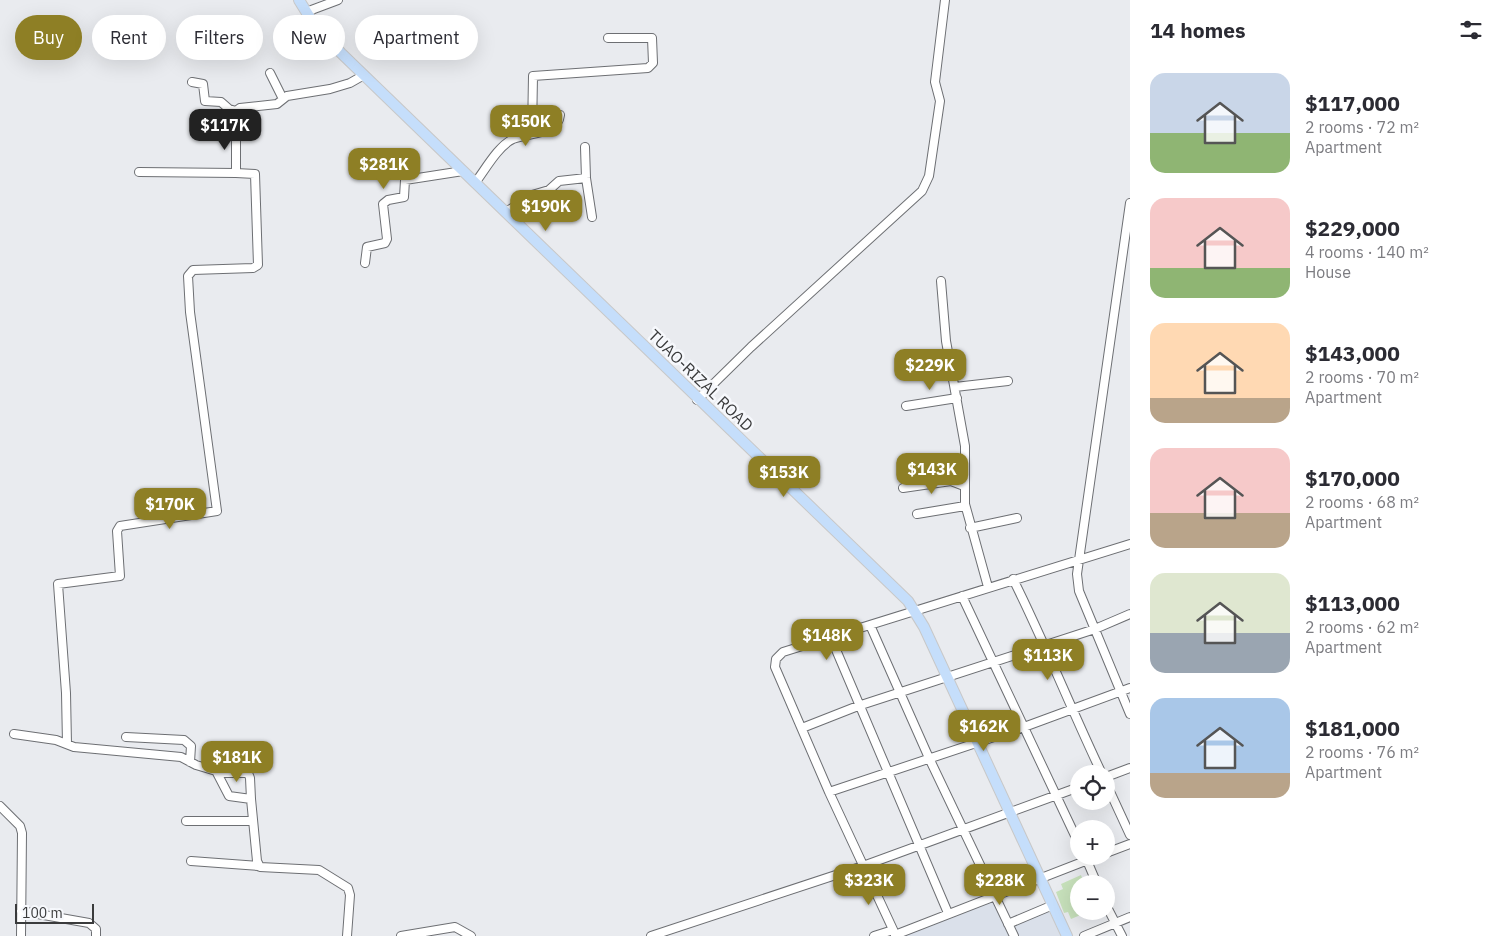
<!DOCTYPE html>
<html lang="en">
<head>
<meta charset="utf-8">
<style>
	body { margin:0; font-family:"IBM Plex Sans",sans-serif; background:#f7f7f7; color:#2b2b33; height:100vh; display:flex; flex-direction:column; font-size:19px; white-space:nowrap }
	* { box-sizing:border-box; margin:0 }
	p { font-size:16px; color:#7c7c81 }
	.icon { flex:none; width:28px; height:28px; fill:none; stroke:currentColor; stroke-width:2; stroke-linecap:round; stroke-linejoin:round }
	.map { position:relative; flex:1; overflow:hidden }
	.drawer { display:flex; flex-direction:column; background:#fff; width:375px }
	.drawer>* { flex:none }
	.top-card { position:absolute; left:15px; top:15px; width:475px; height:45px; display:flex; gap:10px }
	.buttons { position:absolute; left:1070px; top:765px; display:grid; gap:10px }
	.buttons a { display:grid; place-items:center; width:45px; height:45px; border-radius:50%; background:#fff; box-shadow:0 5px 20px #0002; font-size:25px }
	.scale { position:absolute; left:15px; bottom:12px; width:79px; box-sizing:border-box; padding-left:5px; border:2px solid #3a3b3c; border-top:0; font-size:14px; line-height:18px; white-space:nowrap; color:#3a3b3c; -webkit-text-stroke:4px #f6f8fc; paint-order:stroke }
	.price { position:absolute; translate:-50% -42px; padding:0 11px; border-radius:10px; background:#8e7f25; color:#fff; font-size:16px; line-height:32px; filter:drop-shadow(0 1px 2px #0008) }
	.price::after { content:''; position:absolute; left:50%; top:30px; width:15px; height:11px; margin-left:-8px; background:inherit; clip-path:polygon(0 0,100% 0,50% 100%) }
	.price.current { background:#222; color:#fff }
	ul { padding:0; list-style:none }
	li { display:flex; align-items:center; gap:15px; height:125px; padding:0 20px }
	li span { display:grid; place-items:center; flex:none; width:140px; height:100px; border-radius:15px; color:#555 }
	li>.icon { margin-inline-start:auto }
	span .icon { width:60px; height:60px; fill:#fffc; stroke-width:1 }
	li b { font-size:21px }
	h2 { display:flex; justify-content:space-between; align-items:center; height:60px; padding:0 20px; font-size:21px }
	.tag { padding:0 18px; border-radius:22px; background:#fff; box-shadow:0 5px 20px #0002; font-size:18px; line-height:45px }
	.tag.current { background:#8e7f25; color:#fff }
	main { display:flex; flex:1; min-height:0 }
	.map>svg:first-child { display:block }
</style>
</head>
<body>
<main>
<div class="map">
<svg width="1130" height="936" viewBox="0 0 1130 936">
	<rect width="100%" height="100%" fill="#e9ebef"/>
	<path fill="#dae0ea" d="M993 899 1010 936H898Z
		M1046 910 1051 912 1061 936H1017L1012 925Z"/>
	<path fill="#c7e1bb" d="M1081 875 1083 881 1087 880 1089 884H1079V911H1090L1071 919 1068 912 1064 913 1056 892 1063 889 1061 884Z"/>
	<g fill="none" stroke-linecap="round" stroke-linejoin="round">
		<defs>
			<path id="minor" d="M306 12 338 0
				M270 73 283 99
				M192 82 203 84 205 101 221 102 229 109 236 111
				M532 133 533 76 648 68 653 63 652 38H608
				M585 147 586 178 592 217
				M139 172 236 173
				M475 183C485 170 498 146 513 139 530 132 558 135 560 115
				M1130 203 1077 574 1079 591 1130 714
				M506 212 532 195 549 190 559 181 586 178
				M365 263 367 247 385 243 387 239 383 204 388 200 404 197 405 180 463 171
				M941 281 946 341 965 446V504L988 587
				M955 387 1008 381
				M697 400 751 347 922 191 929 176 940 101 935 82 945 0
				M906 406 957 398
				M903 488 951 481 964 486
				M917 514 965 506
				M970 528 1017 518
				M1013 579C1045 643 1071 709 1102 774
				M962 596 1079 844
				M870 625 929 758 1014 936
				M831 638 948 913
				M802 728 858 706 1095 629 1130 614
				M14 734 56 740 74 747 181 757 196 765 216 771 229 796 251 799 257 861 260 867 319 870 348 888 350 895 347 936
				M126 737 184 740 191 746 190 762
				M67 744 66 693 58 584 120 576 117 531 120 526 217 511 190 312 188 276 193 270 253 268 258 265 255 174 236 173V111L240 108 277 104 287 96 330 89 350 83 364 75
				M218 773H248L250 778 251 799
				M1106 777 1130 768
				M1106 783 1130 835
				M829 792 1024 727 1130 688
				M0 806 20 826 22 833 21 936
				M186 821H253
				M1106 853 1130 844
				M1085 856 1097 884
				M191 861 258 866
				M1106 905 1122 936
				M21 911 89 923 96 929V936
				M1008 924 1053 905
				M895 935 1098 856
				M401 936 455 927 471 936
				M651 936 863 866 1079 787
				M874 936 893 930
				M896 936 829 792 775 667 776 659 783 652 1130 544
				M1084 936 1130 917"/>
			<path id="major" d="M299 0 312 21 341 53 908 601 924 627 1067 936"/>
		</defs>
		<use href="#minor" stroke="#6d6f73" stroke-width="10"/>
		<use href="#major" stroke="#c8c8c8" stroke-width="12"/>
		<use href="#minor" stroke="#fff" stroke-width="8"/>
		<use href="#major" stroke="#c5defb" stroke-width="10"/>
	</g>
	<g text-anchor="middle" stroke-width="5" stroke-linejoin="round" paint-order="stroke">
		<g font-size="16" fill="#3a3b3c" stroke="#f6f8fc">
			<text transform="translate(701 380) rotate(44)" y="6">TUAO-RIZAL ROAD</text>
		</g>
	</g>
</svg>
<div class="buttons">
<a><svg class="icon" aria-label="locate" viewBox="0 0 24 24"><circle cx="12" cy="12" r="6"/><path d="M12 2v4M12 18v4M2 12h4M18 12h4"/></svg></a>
<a>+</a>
<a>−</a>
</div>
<div class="scale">100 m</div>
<b class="price" style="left:526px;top:147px">$150K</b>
<b class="price current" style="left:225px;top:151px">$117K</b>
<b class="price" style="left:384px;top:190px">$281K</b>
<b class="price" style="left:546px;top:232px">$190K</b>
<b class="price" style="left:930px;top:391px">$229K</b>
<b class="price" style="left:932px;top:495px">$143K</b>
<b class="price" style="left:784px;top:498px">$153K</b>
<b class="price" style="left:170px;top:530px">$170K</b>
<b class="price" style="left:827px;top:661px">$148K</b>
<b class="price" style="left:1048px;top:681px">$113K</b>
<b class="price" style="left:984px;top:752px">$162K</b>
<b class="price" style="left:237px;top:783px">$181K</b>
<b class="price" style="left:869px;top:906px">$323K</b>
<b class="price" style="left:1000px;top:906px">$228K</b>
<div class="top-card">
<a class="tag current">Buy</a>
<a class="tag">Rent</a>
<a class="tag">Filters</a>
<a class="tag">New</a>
<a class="tag">Apartment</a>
</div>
</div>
<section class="drawer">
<h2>14 homes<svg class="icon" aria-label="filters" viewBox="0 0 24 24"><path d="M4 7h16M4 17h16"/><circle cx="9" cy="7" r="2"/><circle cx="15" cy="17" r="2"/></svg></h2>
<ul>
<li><span style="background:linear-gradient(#c9d6e8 60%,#8fb573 0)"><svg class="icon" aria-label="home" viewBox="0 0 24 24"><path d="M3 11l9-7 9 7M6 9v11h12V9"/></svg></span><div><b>$117,000</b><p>2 rooms · 72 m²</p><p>Apartment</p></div></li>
<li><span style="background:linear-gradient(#f6c9c9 70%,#8fb573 0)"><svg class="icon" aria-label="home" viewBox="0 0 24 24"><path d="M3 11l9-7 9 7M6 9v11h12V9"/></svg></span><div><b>$229,000</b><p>4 rooms · 140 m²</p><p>House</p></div></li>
<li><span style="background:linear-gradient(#ffd9b3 75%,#b9a48a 0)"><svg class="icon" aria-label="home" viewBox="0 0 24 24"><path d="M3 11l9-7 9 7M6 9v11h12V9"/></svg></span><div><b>$143,000</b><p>2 rooms · 70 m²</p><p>Apartment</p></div></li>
<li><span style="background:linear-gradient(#f6c9c9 65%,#b9a48a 0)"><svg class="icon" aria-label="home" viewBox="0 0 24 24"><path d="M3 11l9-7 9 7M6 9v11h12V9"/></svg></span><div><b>$170,000</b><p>2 rooms · 68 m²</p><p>Apartment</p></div></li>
<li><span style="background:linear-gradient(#dfe7d0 60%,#9aa5b1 0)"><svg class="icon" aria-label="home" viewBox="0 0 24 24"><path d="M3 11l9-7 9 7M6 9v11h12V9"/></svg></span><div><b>$113,000</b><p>2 rooms · 62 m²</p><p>Apartment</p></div></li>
<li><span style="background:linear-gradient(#a9c7e8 75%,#b9a48a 0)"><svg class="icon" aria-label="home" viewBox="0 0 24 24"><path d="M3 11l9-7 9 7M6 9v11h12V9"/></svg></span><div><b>$181,000</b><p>2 rooms · 76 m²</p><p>Apartment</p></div></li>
</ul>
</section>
</main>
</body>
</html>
